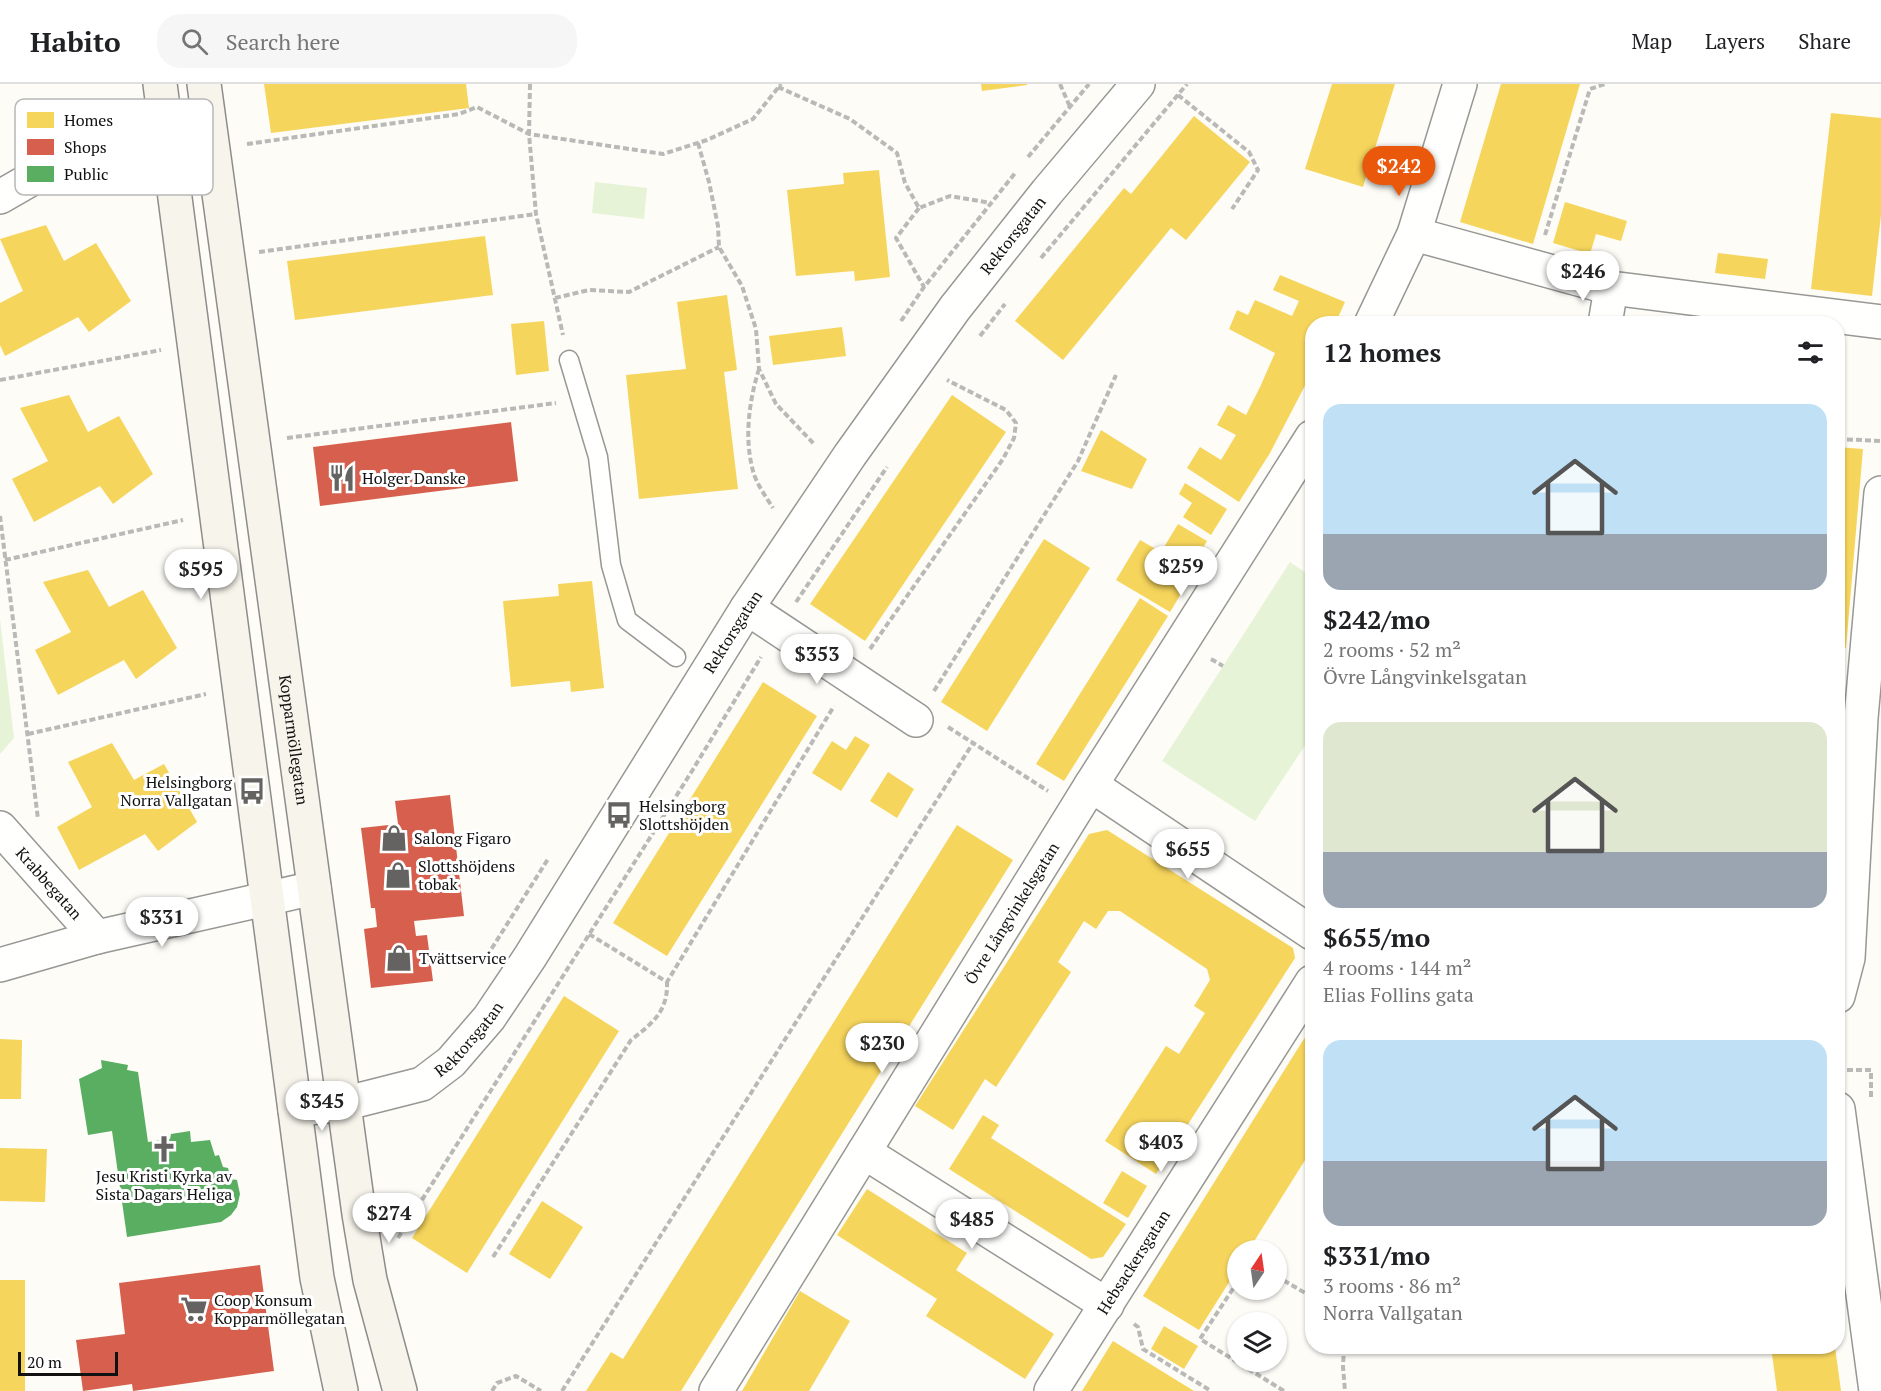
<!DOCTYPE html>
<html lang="en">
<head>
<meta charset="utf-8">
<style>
	body { margin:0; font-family:"PT Serif",serif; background:#f6f6f6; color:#202124; height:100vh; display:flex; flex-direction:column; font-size:22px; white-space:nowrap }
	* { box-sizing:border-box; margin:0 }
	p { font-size:20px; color:#757577 }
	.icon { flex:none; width:33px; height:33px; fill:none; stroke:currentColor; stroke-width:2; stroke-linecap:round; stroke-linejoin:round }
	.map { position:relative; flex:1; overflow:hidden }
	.side { position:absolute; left:1305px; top:232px; width:540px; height:1038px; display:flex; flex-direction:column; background:#fff; border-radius:24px; box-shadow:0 2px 4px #0004 }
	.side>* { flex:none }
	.needle { width:39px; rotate:13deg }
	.fabs { position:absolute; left:1227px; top:1156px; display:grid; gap:12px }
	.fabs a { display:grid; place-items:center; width:60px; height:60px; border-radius:50%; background:#fff; box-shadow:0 2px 4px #0004; font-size:30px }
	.scale { position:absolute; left:18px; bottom:15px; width:100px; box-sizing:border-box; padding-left:6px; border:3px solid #111; border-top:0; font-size:16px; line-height:21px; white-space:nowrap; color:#111; -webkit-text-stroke:4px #fff; paint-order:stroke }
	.price { position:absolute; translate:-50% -51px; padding:0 14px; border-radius:21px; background:#fff; color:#222; font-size:20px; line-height:39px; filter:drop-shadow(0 2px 3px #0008) }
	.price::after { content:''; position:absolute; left:50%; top:36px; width:18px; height:14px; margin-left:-9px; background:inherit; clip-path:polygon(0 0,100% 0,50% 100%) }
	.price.current { background:#ea580c; color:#fff }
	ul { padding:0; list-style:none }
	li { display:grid; align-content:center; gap:12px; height:318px; padding:0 18px }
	li span { display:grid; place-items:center; height:186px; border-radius:18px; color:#555 }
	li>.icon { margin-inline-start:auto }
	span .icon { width:108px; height:108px; fill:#fffc; stroke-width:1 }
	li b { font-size:26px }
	h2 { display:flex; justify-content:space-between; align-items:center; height:72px; padding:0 18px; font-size:26px }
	header { display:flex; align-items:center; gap:36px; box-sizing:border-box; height:84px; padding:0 30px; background:#fff; border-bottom:2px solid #e0e0e0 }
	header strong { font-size:28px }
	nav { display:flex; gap:33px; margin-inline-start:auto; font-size:21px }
	.search { width:420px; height:54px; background:#f6f6f6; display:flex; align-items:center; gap:15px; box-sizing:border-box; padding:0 21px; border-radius:24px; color:#757577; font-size:22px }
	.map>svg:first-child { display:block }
</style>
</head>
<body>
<header>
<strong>Habito</strong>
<div class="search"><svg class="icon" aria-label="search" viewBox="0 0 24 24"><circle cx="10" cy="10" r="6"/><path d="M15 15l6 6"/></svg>Search here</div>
<nav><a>Map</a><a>Layers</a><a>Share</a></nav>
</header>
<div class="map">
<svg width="1881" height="1307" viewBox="0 0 1881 1307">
	<rect width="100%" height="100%" fill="#fdfcf7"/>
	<path fill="#e7f3d7" d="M595 98 647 104 644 135 592 129Z
		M1290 478 1312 493V651L1255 737 1162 677Z
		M0 535 14 654 0 670Z"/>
	<path fill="#f6d55c" d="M264 0H466L469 24 271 49Z
		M981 0H1027V1L982 7Z
		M1332 0H1395L1363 103 1305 85Z
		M1501 0H1580L1533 160 1460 138Z
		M1831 29 1881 34V131L1872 212 1811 205Z
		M1194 32 1250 78 1186 156 1171 144 1063 276 1015 237 1124 104 1131 110Z
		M879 86 890 193 855 197 854 187 796 192 787 106 844 100 843 89Z
		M1565 118 1627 137 1621 157 1596 150 1590 170 1553 159Z
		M46 141 64 177 96 159 131 217 89 248 78 233 5 272 0 261V219L23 207 0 155Z
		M485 152 493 211 295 236 287 177Z
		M1718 169 1768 175 1765 195 1715 189Z
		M1280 191 1345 218 1335 240H1312V288L1270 369 1239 418 1187 384 1200 363 1221 376 1236 351 1217 341 1228 321 1246 331 1260 303 1275 269 1229 245 1237 226 1248 231 1255 216 1292 232 1299 217 1273 206Z
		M727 211 737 286 724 288 738 405 639 415 626 291 686 285 677 218Z
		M544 237 549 287 516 291 511 240Z
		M842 243 846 272 773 281 769 252Z
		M69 311 88 348 119 332 153 390 113 420 100 402 34 438 12 395 48 377 20 324Z
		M952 311 1006 348 865 557 810 520Z
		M1101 346 1147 375 1132 405 1081 387Z
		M1838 363 1863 365 1846 564H1838Z
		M1185 399 1227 425 1211 451 1183 433 1192 419 1179 410Z
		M1178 440 1207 457 1195 477 1199 480 1170 528 1116 496 1140 456 1161 468Z
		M1044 455 1090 484 987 647 941 618Z
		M88 486 109 523 143 506 177 564 136 595 124 576 58 611 35 566 71 548 43 498Z
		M592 497 604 604 571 608 570 597 511 603 503 517 559 512 558 500Z
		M1140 514 1168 532 1064 697 1036 680Z
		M763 598 817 632 667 872 613 839Z
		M855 652 870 661 841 707 812 689 832 657 846 666Z
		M112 659 134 696 164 680 197 738 158 767 145 750 79 786 57 743 92 723 68 678Z
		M888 688 914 705 897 734 870 717Z
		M957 741 1013 776 681 1307H586L611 1268 623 1275Z
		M1107 746 1293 864 1295 874 1156 1090 1105 1057 1166 962 1179 970 1205 929 1194 922 1210 896 1207 885 1120 827H1108L1096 845 1084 837 1058 878 1071 888 996 1003 985 995 953 1046 915 1022 1089 750Z
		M564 912 619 947 467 1189 412 1154Z
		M1312 942V1065L1248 1167H1238V1184L1199 1246 1143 1212Z
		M0 955 22 956 21 1015H0Z
		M983 1031 999 1041 991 1054 1126 1140 1103 1173 1091 1175 949 1085Z
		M0 1064 47 1065 45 1118 0 1117Z
		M1122 1087 1147 1102 1128 1134 1103 1119Z
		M867 1105 967 1169 956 1186 1054 1250 1025 1295 926 1232 937 1215 837 1151Z
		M542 1117 583 1143 550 1195 509 1170Z
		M0 1196H25V1307H0Z
		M800 1207 850 1237 809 1307H742Z
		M1164 1242 1198 1262 1184 1285 1151 1265Z
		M1113 1257 1194 1307H1082Z
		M1771 1263H1835L1841 1307H1777Z"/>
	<path fill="#d6604d" d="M511 338 518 397 320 422 313 363Z
		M450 711 464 832 414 837 416 852 427 851 433 897 371 904 364 845 377 843 375 824H371L361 744 398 740 395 717Z
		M260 1181 274 1287 133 1307 132 1300 83 1307 76 1256 125 1250 119 1199Z"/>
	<path fill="#5aae61" d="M101 976 128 981 127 986 138 988 148 1058 170 1055 171 1050 190 1047 191 1058 210 1056 215 1072 219 1071 223 1083 228 1084 231 1095 237 1096 240 1110 237 1123 231 1131 221 1138 127 1153 112 1047 88 1051 79 995 102 984Z"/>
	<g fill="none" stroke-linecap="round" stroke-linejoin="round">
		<defs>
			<path id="lane" d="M569 276 598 373 611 481 627 536 676 573"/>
			<g id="street">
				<path d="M0 113 73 71 137 37 164 33"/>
				<path d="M1414 150 1611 204 1881 238"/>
				<path d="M1371 240 1414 150 1460 0"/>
				<path d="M1605 240 1611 204"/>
				<path d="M747 524 916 636"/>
				<path d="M1091 701 1312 849"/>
				<path id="s1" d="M0 744 97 853"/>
				<path d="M0 881 97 853 314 804"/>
				<path d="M1838 912 1848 874 1861 634 1881 409"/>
				<path d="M1838 1025 1876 1307"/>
				<path id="s2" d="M295 1026 343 1020 422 1000 451 978 489 934 530 873 747 524 850 371 955 224 1047 108 1138 0"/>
				<path d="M864 1068 1107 1221"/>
				<path id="s3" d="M716 1307 1091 701 1312 353"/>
				<path id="s4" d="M1051 1307 1312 898"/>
			</g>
			<g id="secondary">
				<path d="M160 0 317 1194 341 1307"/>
				<path id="s5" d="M204 0 359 1130 370 1196 400 1307"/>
			</g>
		</defs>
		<use href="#lane" stroke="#979795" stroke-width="21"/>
		<use href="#street" stroke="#979795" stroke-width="36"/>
		<use href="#secondary" stroke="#8e8d8b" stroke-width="36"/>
		<path stroke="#b9b9b8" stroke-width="4" stroke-dasharray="6 3" stroke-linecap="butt" d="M530 0 529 50 536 130 563 251
			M1060 0 1070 23
			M778 3 850 35 897 69 905 99 919 124 950 112 991 119
			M1178 11 1249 68 1258 86 1232 125
			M698 59 709 98 718 142 719 163 742 202 756 245 759 285 776 320 815 361
			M247 60 459 30 477 23 529 50 663 70 707 56 753 35 781 0
			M1028 73 1089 0
			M919 124 896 154 924 203
			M1545 151 1590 5 1605 0
			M259 168 536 130
			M1041 174 1187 0
			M555 214 589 206 629 208 719 163
			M901 237 924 203 1016 88
			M980 252 1005 220
			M759 285C749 317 744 354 753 387 756 399 766 413 773 424
			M0 296 161 266
			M287 354 556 319
			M1838 355 1881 357
			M0 432 38 735
			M5 476 183 436
			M796 518 887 383
			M870 565 1003 375 1014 354 1016 339 1006 326 947 296
			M1211 575 1223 582
			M934 607 1078 377 1116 291
			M948 643 1048 707
			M28 650 206 610
			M589 850 667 898 834 622
			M482 880 548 775
			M1838 986H1871V1015
			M398 1154 692 687 761 573
			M493 1173 631 956C653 939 668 927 667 898
			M1276 1192 1312 1213
			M1238 1197 1200 1255 1284 1307
			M1134 1240 1138 1243 1143 1265 1211 1307
			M1344 1263 1343 1283 1345 1307
			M492 1307 497 1299 516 1292 541 1307
			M562 1307 973 659"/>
		<use href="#lane" stroke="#fffffe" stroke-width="18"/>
		<use href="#street" stroke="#fffffe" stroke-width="33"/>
		<use href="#secondary" stroke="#f6f4eb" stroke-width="33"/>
	</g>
	<defs>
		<symbol id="restaurant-bare" viewBox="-9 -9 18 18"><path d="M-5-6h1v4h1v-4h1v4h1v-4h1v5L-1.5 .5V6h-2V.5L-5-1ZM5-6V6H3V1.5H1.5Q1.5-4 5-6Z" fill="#646362" stroke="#fff" stroke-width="2.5" paint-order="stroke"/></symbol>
		<symbol id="bus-bare" viewBox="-9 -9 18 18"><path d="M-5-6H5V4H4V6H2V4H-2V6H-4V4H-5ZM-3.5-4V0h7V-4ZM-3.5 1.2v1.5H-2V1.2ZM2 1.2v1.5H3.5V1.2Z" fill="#646362" stroke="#fff" stroke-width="2.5" paint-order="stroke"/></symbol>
		<symbol id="shop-bare" viewBox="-9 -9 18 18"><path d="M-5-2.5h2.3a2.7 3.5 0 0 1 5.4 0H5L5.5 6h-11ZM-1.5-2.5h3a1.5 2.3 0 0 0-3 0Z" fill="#646362" stroke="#fff" stroke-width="2.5" paint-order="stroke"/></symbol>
		<symbol id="church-bare" viewBox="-9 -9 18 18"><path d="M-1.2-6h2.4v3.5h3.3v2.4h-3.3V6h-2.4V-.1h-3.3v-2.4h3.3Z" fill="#646362" stroke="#fff" stroke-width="2.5" paint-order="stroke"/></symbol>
		<symbol id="supermarket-bare" viewBox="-9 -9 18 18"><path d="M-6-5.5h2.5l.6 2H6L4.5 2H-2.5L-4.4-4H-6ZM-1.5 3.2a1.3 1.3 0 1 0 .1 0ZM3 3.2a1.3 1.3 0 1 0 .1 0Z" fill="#646362" stroke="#fff" stroke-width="2.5" paint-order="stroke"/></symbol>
	</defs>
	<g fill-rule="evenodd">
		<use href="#restaurant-bare" x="323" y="375" width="38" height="38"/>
		<use href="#bus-bare" x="233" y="688" width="38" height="38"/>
		<use href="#bus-bare" x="600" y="712" width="38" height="38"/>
		<use href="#shop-bare" x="375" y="735" width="38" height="38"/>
		<use href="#shop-bare" x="379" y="772" width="38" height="38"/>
		<use href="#shop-bare" x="380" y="855" width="38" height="38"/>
		<use href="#church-bare" x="145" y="1046" width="38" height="38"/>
		<use href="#supermarket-bare" x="175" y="1206" width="38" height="38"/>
	</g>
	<g text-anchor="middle" stroke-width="6" stroke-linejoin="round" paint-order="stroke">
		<g font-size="16" fill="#111" stroke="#fff">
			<text dy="6" stroke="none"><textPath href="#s2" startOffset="1167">Rektorsgatan</textPath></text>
			<text dy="6" stroke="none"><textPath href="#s2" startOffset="681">Rektorsgatan</textPath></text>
			<text dy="6" stroke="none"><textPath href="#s5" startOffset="662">Kopparmöllegatan</textPath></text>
			<text dy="6" stroke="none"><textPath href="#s1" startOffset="74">Krabbegatan</textPath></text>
			<text dy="6" stroke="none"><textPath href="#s3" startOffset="562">Övre Långvinkelsgatan</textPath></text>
			<text dy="6" stroke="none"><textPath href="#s2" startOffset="195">Rektorsgatan</textPath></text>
			<text dy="6" stroke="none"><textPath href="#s4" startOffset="153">Hebsackersgatan</textPath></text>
		</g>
		<g font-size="16" fill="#111" stroke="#fff" text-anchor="start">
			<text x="362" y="400">Holger Danske</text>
			<text x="232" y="704" text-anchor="end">Helsingborg<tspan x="232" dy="18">Norra Vallgatan</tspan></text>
			<text x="639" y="728">Helsingborg<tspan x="639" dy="18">Slottshöjden</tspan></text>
			<text x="414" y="760">Salong Figaro</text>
			<text x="418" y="788">Slottshöjdens<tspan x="418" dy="18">tobak</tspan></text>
			<text x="419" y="880">Tvättservice</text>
			<text x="164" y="1098" text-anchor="middle">Jesu Kristi Kyrka av<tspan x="164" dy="18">Sista Dagars Heliga</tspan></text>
			<text x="214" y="1222">Coop Konsum<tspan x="214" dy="18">Kopparmöllegatan</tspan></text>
		</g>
	</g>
	<rect x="15" y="15" width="198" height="96" rx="9" fill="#fff" stroke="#b8b8b8" stroke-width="1.5"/>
	<rect x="27" y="28" width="27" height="16" fill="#f6d55c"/>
	<rect x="27" y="55" width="27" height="16" fill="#d6604d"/>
	<rect x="27" y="82" width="27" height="16" fill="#5aae61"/>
	<g font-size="16" fill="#111">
		<text x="64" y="42">Homes</text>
		<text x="64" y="69">Shops</text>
		<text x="64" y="96">Public</text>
	</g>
</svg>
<div class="fabs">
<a><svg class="needle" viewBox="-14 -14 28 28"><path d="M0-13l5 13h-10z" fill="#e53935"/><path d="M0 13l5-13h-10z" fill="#757577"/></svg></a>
<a><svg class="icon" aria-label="layers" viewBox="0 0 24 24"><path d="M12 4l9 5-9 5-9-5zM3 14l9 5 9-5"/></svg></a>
</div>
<div class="scale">20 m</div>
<b class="price current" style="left:1399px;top:113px">$242</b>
<b class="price" style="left:1583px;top:218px">$246</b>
<b class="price" style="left:1181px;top:513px">$259</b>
<b class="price" style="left:201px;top:516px">$595</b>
<b class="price" style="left:817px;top:601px">$353</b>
<b class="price" style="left:1188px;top:796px">$655</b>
<b class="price" style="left:162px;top:864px">$331</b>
<b class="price" style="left:882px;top:990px">$230</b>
<b class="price" style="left:322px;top:1048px">$345</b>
<b class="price" style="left:1161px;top:1089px">$403</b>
<b class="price" style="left:389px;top:1160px">$274</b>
<b class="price" style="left:972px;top:1166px">$485</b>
<section class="side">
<h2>12 homes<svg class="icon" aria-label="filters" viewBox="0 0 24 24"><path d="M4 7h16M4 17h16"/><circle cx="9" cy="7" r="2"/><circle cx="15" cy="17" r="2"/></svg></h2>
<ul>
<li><span style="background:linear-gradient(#bfe0f5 70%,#9aa5b1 0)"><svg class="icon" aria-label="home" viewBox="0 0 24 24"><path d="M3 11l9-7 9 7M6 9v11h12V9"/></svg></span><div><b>$242/mo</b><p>2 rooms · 52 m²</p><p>Övre Långvinkelsgatan</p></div></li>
<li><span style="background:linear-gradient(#dfe7d0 70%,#9aa5b1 0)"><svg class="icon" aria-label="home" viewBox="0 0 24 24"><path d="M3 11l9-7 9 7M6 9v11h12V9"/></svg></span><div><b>$655/mo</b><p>4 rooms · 144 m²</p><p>Elias Follins gata</p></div></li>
<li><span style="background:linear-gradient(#bfe0f5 65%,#9aa5b1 0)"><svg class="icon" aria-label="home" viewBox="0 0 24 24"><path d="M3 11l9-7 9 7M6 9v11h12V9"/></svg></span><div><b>$331/mo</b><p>3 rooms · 86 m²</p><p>Norra Vallgatan</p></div></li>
</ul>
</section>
</div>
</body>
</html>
